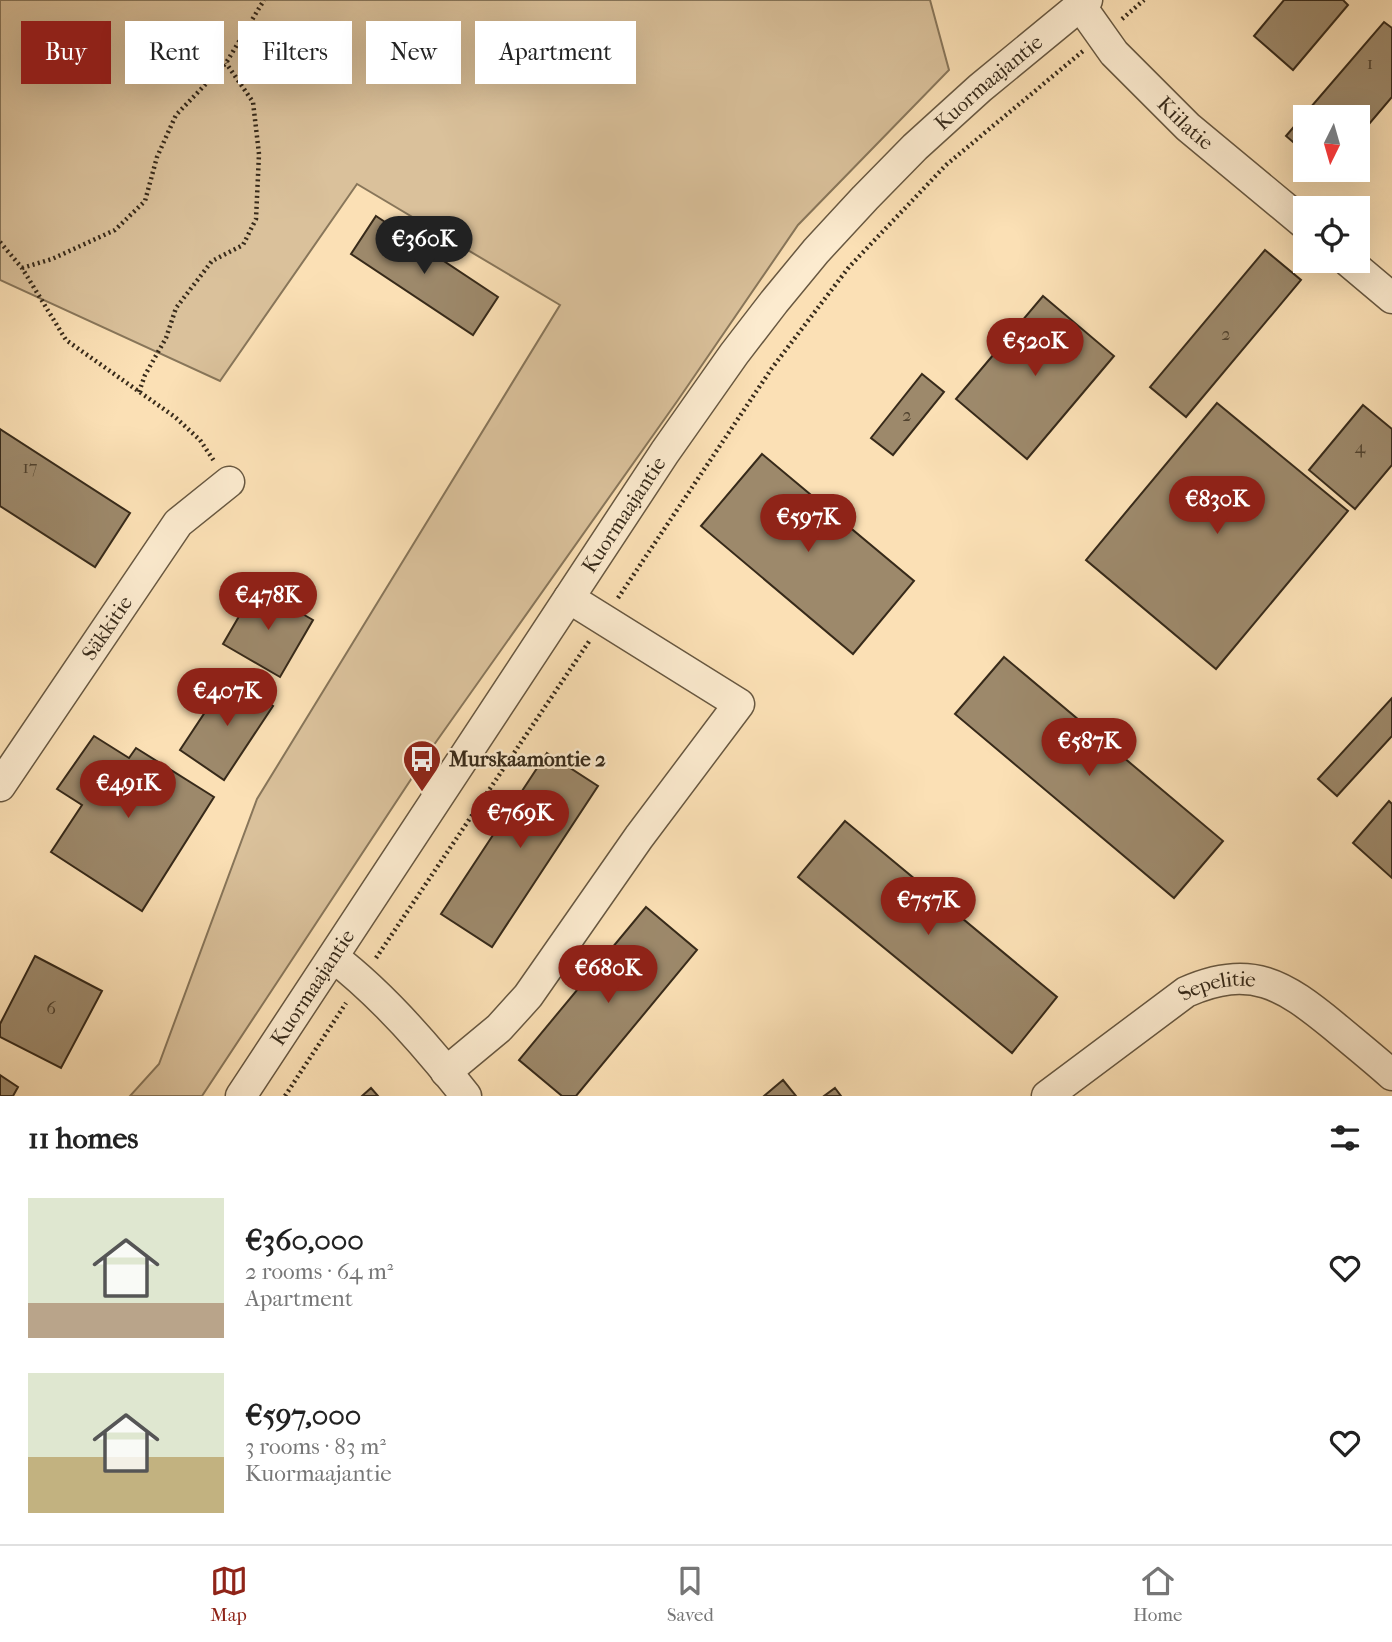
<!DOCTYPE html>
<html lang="en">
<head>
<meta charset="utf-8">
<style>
	body { margin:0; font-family:"IM FELL French Canon",serif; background:#f6f6f6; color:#222; height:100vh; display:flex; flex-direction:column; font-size:26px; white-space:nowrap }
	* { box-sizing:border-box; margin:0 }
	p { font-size:23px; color:#767676 }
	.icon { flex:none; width:38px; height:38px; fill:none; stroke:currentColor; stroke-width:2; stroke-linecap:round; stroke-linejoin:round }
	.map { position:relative; height:1096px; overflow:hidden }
	.details { display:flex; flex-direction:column; background:#fff; flex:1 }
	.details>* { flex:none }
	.banner { position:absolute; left:21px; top:21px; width:700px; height:63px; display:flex; gap:14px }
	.needle { width:46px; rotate:185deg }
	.tools { position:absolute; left:1293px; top:105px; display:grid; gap:14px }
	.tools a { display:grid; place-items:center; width:77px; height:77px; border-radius:0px; background:#fff; box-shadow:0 7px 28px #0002; font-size:35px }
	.price { position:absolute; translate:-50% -60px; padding:0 16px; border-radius:24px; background:#8f2418; color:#fff; font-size:23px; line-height:46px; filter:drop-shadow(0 2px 4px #0008) }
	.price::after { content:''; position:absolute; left:50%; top:42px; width:21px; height:16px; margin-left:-10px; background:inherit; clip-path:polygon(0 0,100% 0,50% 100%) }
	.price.on { background:#222; color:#fff }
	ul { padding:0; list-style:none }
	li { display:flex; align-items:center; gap:21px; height:175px; padding:0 28px }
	li span { display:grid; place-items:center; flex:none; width:196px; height:140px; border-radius:0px; color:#555 }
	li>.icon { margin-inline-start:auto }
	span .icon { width:84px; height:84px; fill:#fffc; stroke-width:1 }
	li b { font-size:30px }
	h2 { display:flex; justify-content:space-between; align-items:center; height:84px; padding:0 28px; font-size:30px }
	.tag { padding:0 24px; border-radius:0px; background:#fff; box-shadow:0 7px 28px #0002; font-size:24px; line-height:63px }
	.tag.on { background:#8f2418; color:#fff }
	.tab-bar { display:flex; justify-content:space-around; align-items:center; height:98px; border-top:2px solid #e0e0e0; background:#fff; font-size:19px; color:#767676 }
	.tab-bar a { display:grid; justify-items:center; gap:4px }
	.tab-bar .on { color:#8f2418 }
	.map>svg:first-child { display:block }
</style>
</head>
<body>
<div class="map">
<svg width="1392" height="1096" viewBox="0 0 1392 1096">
	<rect width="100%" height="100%" fill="#fbe0b5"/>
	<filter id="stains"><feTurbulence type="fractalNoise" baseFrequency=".00286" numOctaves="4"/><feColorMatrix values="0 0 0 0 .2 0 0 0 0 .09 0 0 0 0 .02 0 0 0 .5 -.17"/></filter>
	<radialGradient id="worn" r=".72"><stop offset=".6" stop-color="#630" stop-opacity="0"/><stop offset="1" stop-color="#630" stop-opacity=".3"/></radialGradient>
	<path fill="#dac19b" stroke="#88765a" stroke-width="2" d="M0 0H930L949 70 798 225 678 400 431 749 202 1096H130L159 1064 257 799 560 305 357 184 220 381 0 280Z"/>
	<path fill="#9d896b" stroke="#372a1a" stroke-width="2" d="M1284 0H1343L1348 5 1293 70 1254 36Z
		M1384 22 1392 28V97L1358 137V117H1306V153L1286 136Z
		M376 216 498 297 473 335 351 254Z
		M1265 250 1301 280 1186 417 1150 387Z
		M1043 296 1114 356 1027 459 956 399Z
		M922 374 944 392 893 455 871 438Z
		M1217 403 1348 511 1216 669 1086 560Z
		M1363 405 1392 429V465L1355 509 1309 470Z
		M0 429 130 513 95 567 0 506Z
		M762 454 914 581 853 654 701 526Z
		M256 587 313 620 280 677 223 644Z
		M1004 657 1223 841 1174 898 955 714Z
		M229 676 273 706 224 780 180 750Z
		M1392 698V736L1337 796 1318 779Z
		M94 736 129 758 136 748 214 797 142 911 51 852 82 805 57 789Z
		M547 753 598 786 492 947 441 914Z
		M1389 801 1392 804V878L1353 843Z
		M845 821 1057 997 1012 1053 798 877Z
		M646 907 697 950 576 1096H562L519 1060Z
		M35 956 102 991 61 1068 0 1037V1024Z
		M0 1075 18 1087 13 1096H0Z
		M783 1080 796 1096H764Z
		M371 1088 378 1096H362Z
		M835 1088 841 1096H824Z"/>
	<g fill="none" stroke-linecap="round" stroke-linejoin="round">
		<defs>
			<g id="minor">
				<path id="s1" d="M1080 5 1114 53 1188 127 1306 225"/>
				<path d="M1348 261 1392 298"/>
				<path id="s2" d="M0 786 178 523 229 482"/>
				<path d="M333 957C383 995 427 1046 466 1096"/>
				<path d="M446 1072 499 1028 528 996 639 837 739 704 569 598"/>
				<path id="s3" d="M241 1096 665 452 734 354 774 302 816 251 865 198 915 147 980 88 1087 0"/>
				<path id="s4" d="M1047 1096 1186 992C1251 963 1284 985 1334 1026 1353 1042 1373 1058 1392 1075"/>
			</g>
		</defs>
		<use href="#minor" stroke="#685841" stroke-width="33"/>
		<path stroke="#372a1a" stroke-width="4.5" stroke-dasharray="2 3.5" stroke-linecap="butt" d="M1122 19 1144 0
			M0 242 22 268 66 340 175 417 200 440 214 461
			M22 268 52 259 115 230 145 201 157 157 176 115 226 63 264 0
			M139 392 145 375 166 338 176 308 212 261 243 245 256 219 259 154 253 102 226 63
			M618 598 772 368 849 267 946 165 1083 51
			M376 958 590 640
			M285 1096 346 1003"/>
		<use href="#minor" stroke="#fcebcf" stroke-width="30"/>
	</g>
	<defs>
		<symbol id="bus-pin" viewBox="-11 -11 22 30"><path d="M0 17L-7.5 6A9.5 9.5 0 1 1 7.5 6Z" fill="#8f2418" stroke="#fcebcf"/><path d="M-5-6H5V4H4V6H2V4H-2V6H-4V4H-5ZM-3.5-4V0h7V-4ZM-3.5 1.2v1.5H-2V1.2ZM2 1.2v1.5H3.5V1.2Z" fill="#fff"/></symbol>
	</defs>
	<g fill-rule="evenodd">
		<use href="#bus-pin" x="400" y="737" width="44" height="60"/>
	</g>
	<g text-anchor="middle" stroke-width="5" stroke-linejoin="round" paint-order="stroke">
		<g font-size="18" fill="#50422e">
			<text x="1370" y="69">1</text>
			<text x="1226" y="340">2</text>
			<text x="907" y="421">2</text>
			<text x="1360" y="453">4</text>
			<text x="30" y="473">17</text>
			<text x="51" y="1014">6</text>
		</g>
		<g font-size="21" fill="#372a1a" stroke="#fcebcf">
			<text dy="7" stroke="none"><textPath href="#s3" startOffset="1264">Kuormaajantie</textPath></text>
			<text dy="7" stroke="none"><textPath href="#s1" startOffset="159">Kiilatie</textPath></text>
			<text dy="7" stroke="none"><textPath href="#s3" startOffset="696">Kuormaajantie</textPath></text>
			<text dy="7" stroke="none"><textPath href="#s2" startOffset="191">Säkkitie</textPath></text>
			<text dy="7" stroke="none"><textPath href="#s3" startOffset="130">Kuormaajantie</textPath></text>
			<text dy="7" stroke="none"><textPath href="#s4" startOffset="206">Sepelitie</textPath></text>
		</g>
		<g font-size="21" font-weight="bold" fill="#372a1a" stroke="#fcebcf" text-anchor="start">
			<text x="449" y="766">Murskaamontie 2</text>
		</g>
	</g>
	<rect width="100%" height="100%" filter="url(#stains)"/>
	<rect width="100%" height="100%" fill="url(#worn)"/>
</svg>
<div class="tools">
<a><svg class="needle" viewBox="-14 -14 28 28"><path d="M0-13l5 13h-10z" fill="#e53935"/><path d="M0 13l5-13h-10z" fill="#767676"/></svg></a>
<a><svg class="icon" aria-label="locate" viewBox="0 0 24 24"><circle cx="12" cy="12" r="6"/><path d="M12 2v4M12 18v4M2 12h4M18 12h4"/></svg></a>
</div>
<b class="price on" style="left:424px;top:276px">€360K</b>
<b class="price" style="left:1035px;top:378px">€520K</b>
<b class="price" style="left:1217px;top:536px">€830K</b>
<b class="price" style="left:808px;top:554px">€597K</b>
<b class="price" style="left:268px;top:632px">€478K</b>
<b class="price" style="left:227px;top:728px">€407K</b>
<b class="price" style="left:1089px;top:778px">€587K</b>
<b class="price" style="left:128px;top:820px">€491K</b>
<b class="price" style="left:520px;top:850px">€769K</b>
<b class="price" style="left:928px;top:937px">€757K</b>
<b class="price" style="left:608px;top:1005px">€680K</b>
<div class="banner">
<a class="tag on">Buy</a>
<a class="tag">Rent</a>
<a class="tag">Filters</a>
<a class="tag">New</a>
<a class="tag">Apartment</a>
</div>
</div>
<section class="details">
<h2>11 homes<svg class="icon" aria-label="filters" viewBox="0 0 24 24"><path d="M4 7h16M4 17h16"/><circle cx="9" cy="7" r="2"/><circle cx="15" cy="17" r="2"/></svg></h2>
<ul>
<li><span style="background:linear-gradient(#dfe7d0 75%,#b9a48a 0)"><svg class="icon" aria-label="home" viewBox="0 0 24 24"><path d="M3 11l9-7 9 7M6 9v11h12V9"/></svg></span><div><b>€360,000</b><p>2 rooms · 64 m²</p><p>Apartment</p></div><svg class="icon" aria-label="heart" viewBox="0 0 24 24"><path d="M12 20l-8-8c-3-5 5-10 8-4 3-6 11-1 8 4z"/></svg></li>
<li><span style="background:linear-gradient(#dfe7d0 60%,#c2b280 0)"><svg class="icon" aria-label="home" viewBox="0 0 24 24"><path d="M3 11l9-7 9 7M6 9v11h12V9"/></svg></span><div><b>€597,000</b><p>3 rooms · 83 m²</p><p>Kuormaajantie</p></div><svg class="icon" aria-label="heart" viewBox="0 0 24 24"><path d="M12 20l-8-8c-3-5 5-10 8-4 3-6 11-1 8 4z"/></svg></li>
</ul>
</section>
<nav class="tab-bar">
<a class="on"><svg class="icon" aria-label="map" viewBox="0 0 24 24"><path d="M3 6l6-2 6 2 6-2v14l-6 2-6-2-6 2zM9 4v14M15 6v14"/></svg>Map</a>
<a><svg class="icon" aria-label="saved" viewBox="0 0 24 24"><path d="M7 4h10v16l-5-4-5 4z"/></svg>Saved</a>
<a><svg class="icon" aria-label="home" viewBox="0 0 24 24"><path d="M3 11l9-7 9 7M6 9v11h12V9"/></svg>Home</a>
</nav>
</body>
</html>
